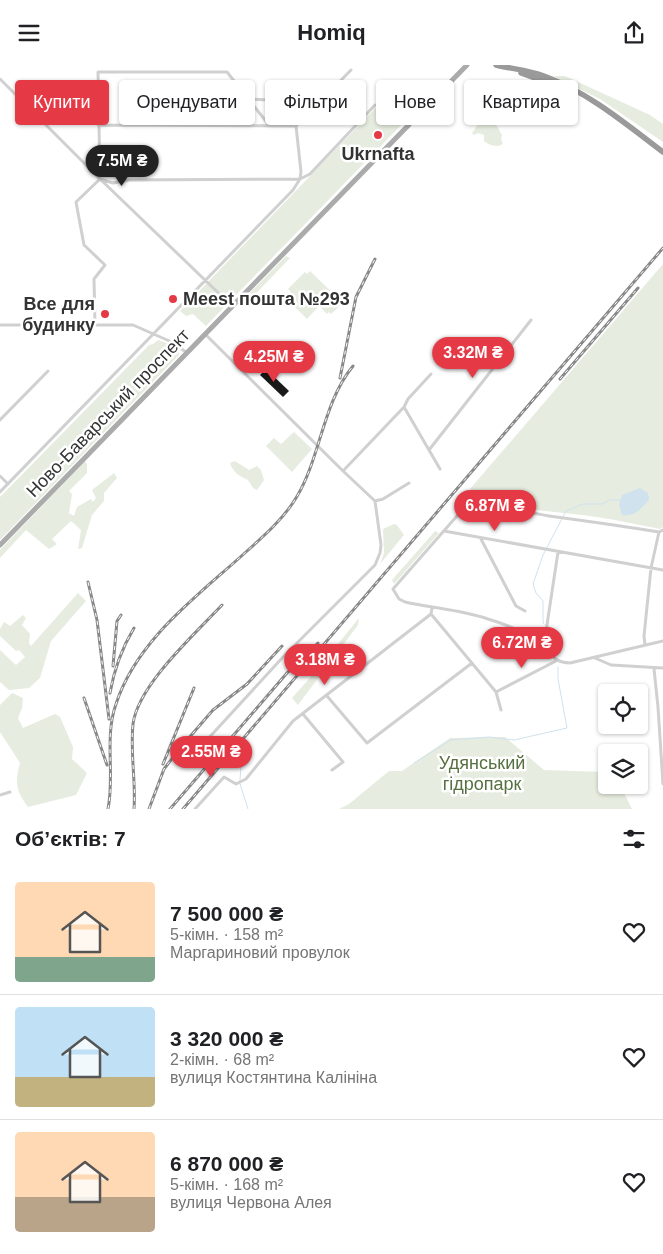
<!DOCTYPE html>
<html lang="uk">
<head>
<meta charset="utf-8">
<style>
	body { margin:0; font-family:Arial,sans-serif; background:#f6f6f6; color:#202124; height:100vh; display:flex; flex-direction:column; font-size:19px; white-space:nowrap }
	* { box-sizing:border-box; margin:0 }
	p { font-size:16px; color:#757577 }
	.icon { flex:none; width:28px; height:28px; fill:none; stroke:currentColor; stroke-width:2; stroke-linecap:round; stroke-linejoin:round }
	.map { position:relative; height:744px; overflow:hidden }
	.sheet { display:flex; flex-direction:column; background:#fff; flex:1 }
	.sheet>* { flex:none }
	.hud { position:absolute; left:15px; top:15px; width:634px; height:45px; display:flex; gap:10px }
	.tools { position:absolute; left:598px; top:619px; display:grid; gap:10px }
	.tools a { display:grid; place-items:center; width:50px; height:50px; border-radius:5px; background:#fff; box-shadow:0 1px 4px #0004; font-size:25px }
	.price { position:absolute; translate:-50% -42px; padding:0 11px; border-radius:18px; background:#e63946; color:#fff; font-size:16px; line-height:32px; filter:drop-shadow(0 1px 2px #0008) }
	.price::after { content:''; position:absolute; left:50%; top:30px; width:15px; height:11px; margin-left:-8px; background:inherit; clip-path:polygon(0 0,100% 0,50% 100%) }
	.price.on { background:#222; color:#fff }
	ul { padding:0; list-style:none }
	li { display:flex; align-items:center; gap:15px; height:125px; padding:0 15px }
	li+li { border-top:1px solid #e0e0e0 }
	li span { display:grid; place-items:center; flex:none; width:140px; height:100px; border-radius:5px; color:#555 }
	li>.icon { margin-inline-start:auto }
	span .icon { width:60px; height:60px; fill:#fffc; stroke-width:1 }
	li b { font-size:21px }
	h2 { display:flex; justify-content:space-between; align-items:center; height:60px; padding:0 15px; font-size:21px }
	.tag { padding:0 18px; border-radius:5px; background:#fff; box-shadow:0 1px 4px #0004; font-size:18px; line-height:45px }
	.tag.on { background:#e63946; color:#fff }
	header { display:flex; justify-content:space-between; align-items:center; height:65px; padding:0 15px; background:#fff; font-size:22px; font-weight:600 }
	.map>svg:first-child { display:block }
</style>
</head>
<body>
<header><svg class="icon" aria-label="menu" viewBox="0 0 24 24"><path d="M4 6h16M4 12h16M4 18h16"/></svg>Homiq<svg class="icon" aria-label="share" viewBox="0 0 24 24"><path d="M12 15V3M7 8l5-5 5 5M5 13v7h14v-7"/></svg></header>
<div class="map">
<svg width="663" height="744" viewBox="0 0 663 744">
	<rect width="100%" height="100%" fill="#fff"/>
	<path fill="#e6ecdf" d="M553 11H565L650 50 663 59V77L600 34Z
		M395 28 405 31 407 39V54L206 261 193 249 186 251 180 246 387 31Z
		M494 51V56L502 70 501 74 503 79C497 83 489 80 484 76V70L478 68 474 70 472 68 478 59Z
		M286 191 290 193 242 243 240 238Z
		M663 199V462L660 464C639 460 618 455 596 452 558 446 502 446 470 424Z
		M310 206 343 238 331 249 329 247 327 249 319 241 307 254 286 233 291 227 288 224 305 207 307 209Z
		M158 275 179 283V290L0 475V432L149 280 153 279Z
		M294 367 312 384 292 407 266 381 274 373 281 379Z
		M85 396 87 399V408L69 426 72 429 69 448 74 451 77 442 91 434 93 437 96 433 92 425 114 408 117 413 104 428V436L92 450 82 483 78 484 81 465 71 456 52 474 57 479 49 484 26 465 0 493V485Z
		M235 396 249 405 257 401 261 405 264 415 257 425 253 423 248 415C240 412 232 406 230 398Z
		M394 459 397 460 404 470 380 499 384 488 383 464Z
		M435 466 439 468 394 519 392 515Z
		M78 528 86 536 51 576 40 613 29 623 9 625 0 617V585L16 600 25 592 19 585 16 586 0 571V564L4 557 10 561 23 550 26 553 22 560 30 569 29 578 31 581Z
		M359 553 358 560 298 640 292 633 317 605Z
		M12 628 23 633 22 643 18 653 23 663 55 649 60 652 73 682 72 694 87 708 76 730 28 742C15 725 15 717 20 698L0 667V640Z
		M505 672 544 705 606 707V720H620L632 744H339L349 739 389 706H402L450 673Z"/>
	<path fill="#cfe2ee" d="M640 423 648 428 649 435C641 444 634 452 622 450L619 440 622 430Z"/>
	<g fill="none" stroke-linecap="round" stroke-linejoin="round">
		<path stroke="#cfe2ee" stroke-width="1" d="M544 559 543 558V536L536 528 533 519 543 490 566 446 583 439H602L609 435H620
			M549 563 554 573
			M414 698 451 675 489 672 514 675 567 663 558 614V602
			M240 715 242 687
			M240 719 248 744"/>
	</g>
	<path fill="#1a1a1a" d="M266 304 289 326 283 332 260 310Z"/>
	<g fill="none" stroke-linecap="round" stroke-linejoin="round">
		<path stroke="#d0d0d0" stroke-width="3" d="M0 14 100 114 232 241
			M247 34 310 37 315 42
			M40 54 67 26
			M98 60 296 61
			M100 114 113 118 129 115 300 114 301 107 296 61 351 5
			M95 259 94 214 105 200 84 180 76 137 100 114 98 7H227L269 60
			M0 260H133L174 278 187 288
			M205 269 343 406
			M404 342 408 334 431 309
			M0 355 48 306
			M429 385 531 255
			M0 411 8 419
			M0 427 293 125 300 114 310 109 375 40
			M375 436 383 434 409 418
			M663 465 659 467C623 461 586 456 549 451 523 447 497 438 470 436L393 524 399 534 405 537C432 543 462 545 488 554 505 559 526 568 540 578 553 588 551 597 570 598L663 576
			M444 466 663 505
			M481 474 516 541 525 546
			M431 549 496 627 501 645
			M540 579 545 573 558 487
			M645 580 644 571 651 503 659 467
			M595 593 611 600 663 603
			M654 604 658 642 663 719
			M496 627 556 596
			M327 631 367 678 472 598
			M303 649 343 697 332 705
			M183 701 283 592 375 500 380 488 381 480 375 436 343 406 404 342 440 404
			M0 730 10 727
			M195 744 224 712 236 719 246 714 293 656 431 549 432 543"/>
		<path stroke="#ababab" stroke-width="5" d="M0 480 467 0"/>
		<path stroke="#9a9a9a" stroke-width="5.5" d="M496 0C512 4 528 5 544 11 588 27 626 59 663 87
			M521 8 562 23"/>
		<defs>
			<path id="rail" d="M340 313 356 232 375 194
				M560 314 638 223
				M88 517 97 555 109 654
				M113 601 117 556 121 550
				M110 628C114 605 122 583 134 563
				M84 633 107 700
				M163 699 194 623
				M108 744C115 709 104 673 116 639 137 574 199 530 247 486 265 470 284 453 296 433 321 392 322 339 353 301
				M134 744C136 716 130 687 133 659 138 620 195 569 222 540
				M149 744 164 704 181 682 213 645 247 619 282 581
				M170 744 287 608 318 578
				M183 744 663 183"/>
		</defs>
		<use href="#rail" stroke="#888" stroke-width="3"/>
		<use href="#rail" stroke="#fff" stroke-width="1" stroke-dasharray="4" stroke-linecap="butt"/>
	</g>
	<g fill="#e63946" stroke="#fff" stroke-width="2">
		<circle cx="378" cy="70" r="5"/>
		<circle cx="173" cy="234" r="5"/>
		<circle cx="105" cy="249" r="5"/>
	</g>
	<g text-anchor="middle" stroke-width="5" stroke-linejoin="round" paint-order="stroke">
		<g font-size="18" font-weight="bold" fill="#333" stroke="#fff">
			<text x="378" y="95">Ukrnafta</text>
			<text x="183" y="240" text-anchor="start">Meest пошта №293</text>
			<text x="95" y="245" text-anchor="end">Все для<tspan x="95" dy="21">будинку</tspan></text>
		</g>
		<g font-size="18" fill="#333" stroke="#fff">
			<text transform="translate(108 348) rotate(-46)" y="6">Ново-Баварський проспект</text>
		</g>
		<g font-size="18" fill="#56703f" stroke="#fff">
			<text x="482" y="704">Удянський<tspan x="482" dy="21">гідропарк</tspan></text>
		</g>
	</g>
</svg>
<div class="tools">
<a><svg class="icon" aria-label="locate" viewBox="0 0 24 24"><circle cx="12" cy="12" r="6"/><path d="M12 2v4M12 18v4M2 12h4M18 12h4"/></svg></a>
<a><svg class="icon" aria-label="layers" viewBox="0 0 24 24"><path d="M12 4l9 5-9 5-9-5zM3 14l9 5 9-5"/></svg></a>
</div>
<b class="price on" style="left:122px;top:122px">7.5M ₴</b>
<b class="price" style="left:473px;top:314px">3.32M ₴</b>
<b class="price" style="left:274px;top:318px">4.25M ₴</b>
<b class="price" style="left:495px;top:467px">6.87M ₴</b>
<b class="price" style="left:522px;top:604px">6.72M ₴</b>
<b class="price" style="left:325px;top:621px">3.18M ₴</b>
<b class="price" style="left:211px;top:713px">2.55M ₴</b>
<div class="hud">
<a class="tag on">Купити</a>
<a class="tag">Орендувати</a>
<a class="tag">Фільтри</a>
<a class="tag">Нове</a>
<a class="tag">Квартира</a>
</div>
</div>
<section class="sheet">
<h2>Об’єктів: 7<svg class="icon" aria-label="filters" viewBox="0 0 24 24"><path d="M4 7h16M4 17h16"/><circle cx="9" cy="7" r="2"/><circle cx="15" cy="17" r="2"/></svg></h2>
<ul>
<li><span style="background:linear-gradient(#ffd9b3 75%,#7fa58c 0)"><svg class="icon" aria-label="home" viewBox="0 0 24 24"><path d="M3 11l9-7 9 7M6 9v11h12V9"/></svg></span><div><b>7 500 000 ₴</b><p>5-кімн. · 158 m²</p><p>Маргариновий провулок</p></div><svg class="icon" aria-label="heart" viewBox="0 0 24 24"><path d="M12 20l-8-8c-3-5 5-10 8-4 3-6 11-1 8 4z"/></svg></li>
<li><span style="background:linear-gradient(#bfe0f5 70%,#c2b280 0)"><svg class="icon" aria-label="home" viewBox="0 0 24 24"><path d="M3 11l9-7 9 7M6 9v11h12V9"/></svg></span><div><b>3 320 000 ₴</b><p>2-кімн. · 68 m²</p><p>вулиця Костянтина Калініна</p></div><svg class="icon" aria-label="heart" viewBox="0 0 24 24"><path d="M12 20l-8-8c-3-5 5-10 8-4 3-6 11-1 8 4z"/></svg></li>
<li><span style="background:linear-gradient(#ffd9b3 65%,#b9a48a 0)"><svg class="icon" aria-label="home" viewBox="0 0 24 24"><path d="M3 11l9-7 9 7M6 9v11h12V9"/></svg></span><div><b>6 870 000 ₴</b><p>5-кімн. · 168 m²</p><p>вулиця Червона Алея</p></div><svg class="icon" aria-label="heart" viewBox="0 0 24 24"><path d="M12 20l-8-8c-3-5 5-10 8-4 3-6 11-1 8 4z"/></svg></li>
</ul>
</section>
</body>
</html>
